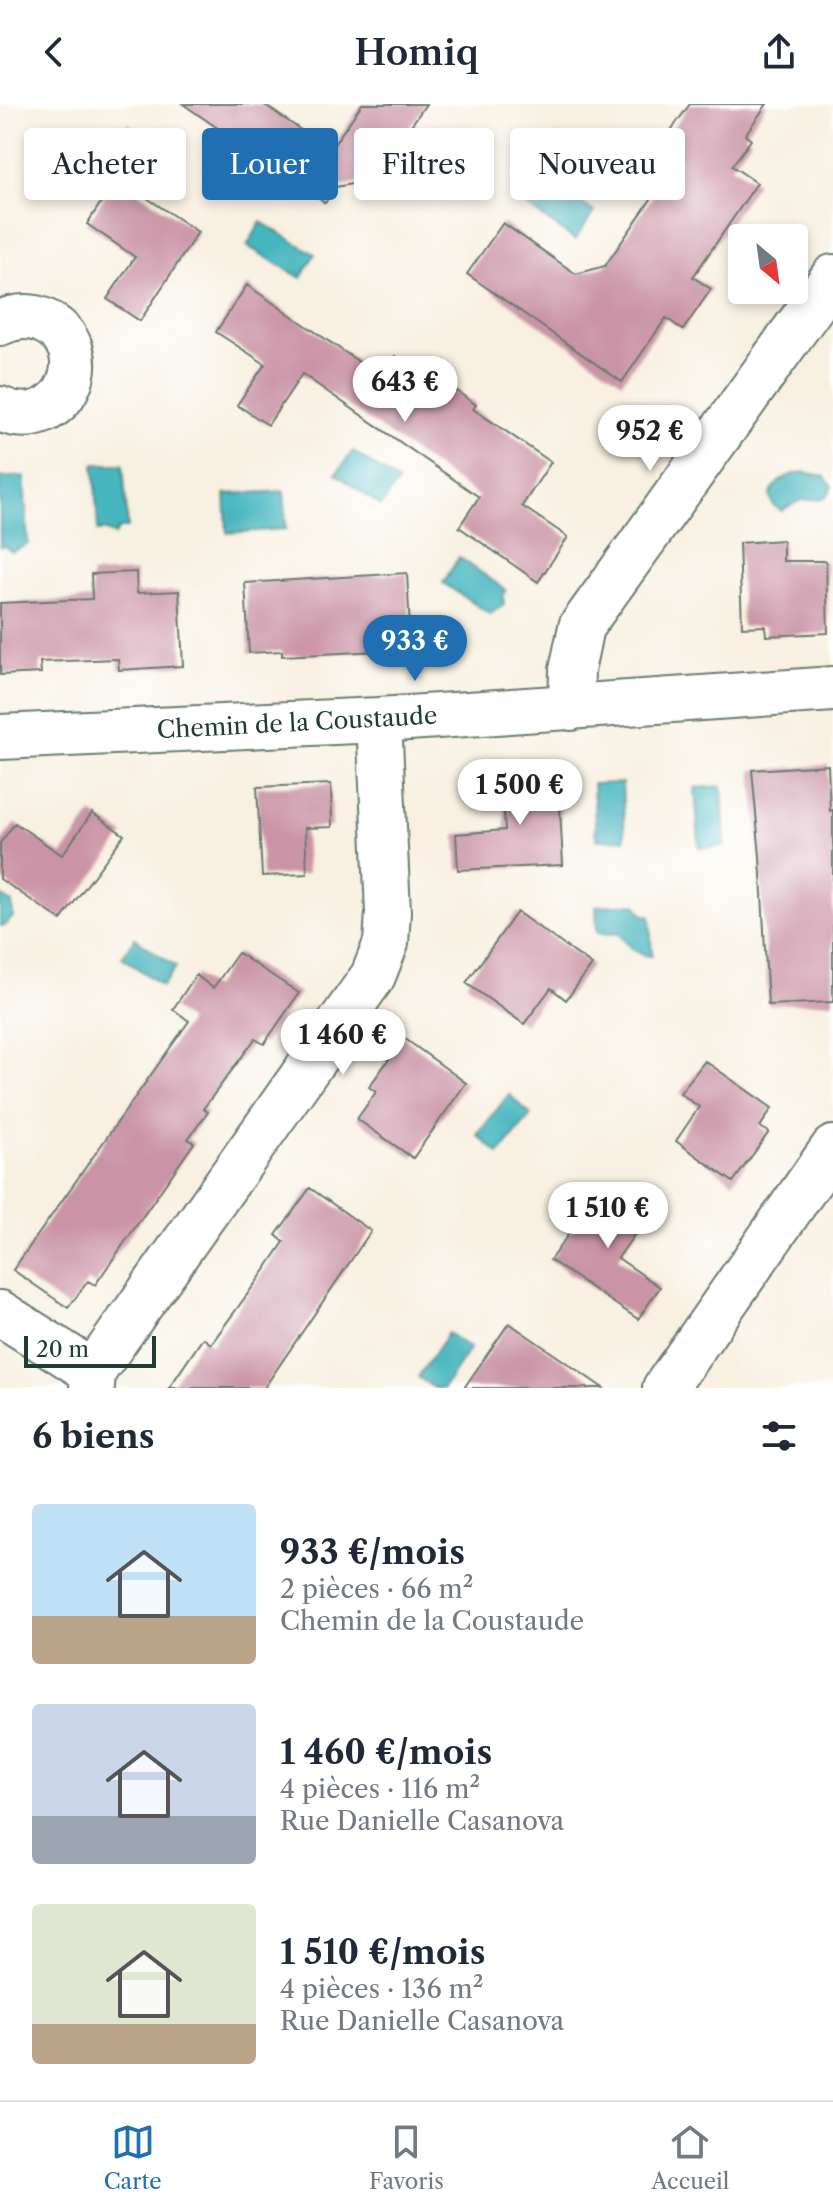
<!DOCTYPE html>
<html lang="fr">
<head>
<meta charset="utf-8">
<style>
	body { margin:0; font-family:"Libre Caslon Text",serif; background:#f6f6f7; color:#1f2937; height:100vh; display:flex; flex-direction:column; font-size:30px; white-space:nowrap }
	* { box-sizing:border-box; margin:0 }
	p { font-size:26px; color:#747a83 }
	.icon { flex:none; width:44px; height:44px; fill:none; stroke:currentColor; stroke-width:2; stroke-linecap:round; stroke-linejoin:round }
	.map { position:relative; height:1284px; overflow:hidden }
	.panel { display:flex; flex-direction:column; background:#fff; flex:1 }
	.panel>* { flex:none }
	.banner { position:absolute; left:24px; top:24px; width:786px; height:72px; display:flex; gap:16px }
	.needle { width:52px; rotate:151deg }
	.fabs { position:absolute; left:728px; top:120px; display:grid; gap:16px }
	.fabs a { display:grid; place-items:center; width:80px; height:80px; border-radius:8px; background:#fff; box-shadow:0 4px 12px #0003; font-size:40px }
	.scale { position:absolute; left:24px; bottom:20px; width:132px; box-sizing:border-box; padding-left:8px; border:4px solid #1f3d34; border-top:0; font-size:22px; line-height:28px; white-space:nowrap; color:#1f3d34; -webkit-text-stroke:6px #fff; paint-order:stroke }
	.price { position:absolute; translate:-50% -68px; padding:0 18px; border-radius:28px; background:#fff; color:#222; font-size:26px; line-height:52px; filter:drop-shadow(0 2px 4px #0008) }
	.price::after { content:''; position:absolute; left:50%; top:48px; width:24px; height:18px; margin-left:-12px; background:inherit; clip-path:polygon(0 0,100% 0,50% 100%) }
	.price.current { background:#1f6fb2; color:#fff }
	ul { padding:0; list-style:none }
	li { display:flex; align-items:center; gap:24px; height:200px; padding:0 32px }
	li span { display:grid; place-items:center; flex:none; width:224px; height:160px; border-radius:8px; color:#555 }
	li>.icon { margin-inline-start:auto }
	span .icon { width:96px; height:96px; fill:#fffc; stroke-width:1 }
	li b { font-size:34px }
	h2 { display:flex; justify-content:space-between; align-items:center; height:96px; padding:0 32px; font-size:34px }
	.pill { padding:0 28px; border-radius:8px; background:#fff; box-shadow:0 4px 12px #0003; font-size:28px; line-height:72px }
	.pill.current { background:#1f6fb2; color:#fff }
	header { display:flex; justify-content:space-between; align-items:center; height:104px; padding:0 32px; background:#fff; font-size:36px; font-weight:600 }
	.tabs { display:flex; justify-content:space-around; align-items:center; height:112px; border-top:2px solid #e0e1e3; background:#fff; font-size:22px; color:#747a83 }
	.tabs a { display:grid; justify-items:center; gap:4px }
	.tabs .current { color:#1f6fb2 }
	.map>svg:first-child { display:block }
</style>
</head>
<body>
<header><svg class="icon" aria-label="back" viewBox="0 0 24 24"><path d="M15 5l-7 7 7 7"/></svg>Homiq<svg class="icon" aria-label="share" viewBox="0 0 24 24"><path d="M12 15V3M7 8l5-5 5 5M5 13v7h14v-7"/></svg></header>
<div class="map">
<svg width="833" height="1284" viewBox="0 0 833 1284">
	<rect width="100%" height="100%" fill="#fff"/>
	<filter id="ink" filterUnits="userSpaceOnUse"><feTurbulence type="fractalNoise" baseFrequency=".0125" numOctaves="2"/><feDisplacementMap in="SourceGraphic" scale="16" xChannelSelector="R" yChannelSelector="G"/><feConvolveMatrix kernelMatrix="1 2 1 2 8 2 1 2 1" color-interpolation-filters="sRGB"/></filter>
	<filter id="wash" filterUnits="userSpaceOnUse"><feTurbulence type="fractalNoise" baseFrequency=".006" numOctaves="4" result="noise"/><feDisplacementMap in="SourceGraphic" scale="32" xChannelSelector="R" yChannelSelector="G"/><feGaussianBlur stdDeviation="1.8" result="paint"/><feColorMatrix in="noise" values="0 0 0 0 0 0 0 0 0 0 0 0 0 0 0 0 0 1.4 0 .05"/><feComposite in="paint" operator="in"/></filter>
	<g filter="url(#wash)">
		<rect width="100%" height="100%" fill="#f8f0e0"/>
		<path fill="#45b5be" stroke="#327979" stroke-width="2" d="M128 21 176 54 171 60 173 65 171 69 163 71 159 77 113 46Z
			M543 72 594 108 575 136 524 100Z
			M261 118 315 150 301 174 247 142Z
			M353 347 398 378 381 402 336 370Z
			M94 360H123L128 424H119L115 431 104 426 98 427Z
			M804 368 824 372 832 382C826 401 815 393 800 397 793 399 788 403 782 407L773 401 770 392C775 377 788 370 804 368Z
			M24 372 28 440 12 448 4 442 0 443V374Z
			M284 387 286 425 227 429 225 390Z
			M459 453 506 486 503 492 504 501 490 510 443 479Z
			M622 679 625 735 596 736 593 680Z
			M722 682 725 742 699 744 695 684Z
			M0 791 12 799 13 813 5 822H0Z
			M636 800 642 810 650 812 652 852C638 853 627 841 619 830L597 829 596 802Z
			M135 834 176 863 162 882 122 853Z
			M509 990 531 1011 499 1050 477 1031Z
			M448 1229 470 1244 443 1284H434L418 1273Z"/>
		<g id="blocks">
			<path fill="#ca94a6" d="M183 0H263L330 46 362 0H426L373 76 336 83 325 99 310 88 299 90 304 84Z
				M690 0H767L745 31 751 36 732 62 757 79 693 173 711 185 683 226 666 214 622 278 467 170 503 119 576 170 605 162 660 82 641 68Z
				M117 74 198 128 140 217 107 195 135 153 87 120Z
				M247 181 381 273 395 252 422 272 427 265 476 301 473 305 551 358 522 402 568 433 538 478 459 423 479 393 302 270 268 321 237 301 265 260 216 228Z
				M783 436V457H826L828 529 766 532 765 522 742 523 739 439Z
				M136 468 137 489 179 487 183 562 119 566 118 555 40 558 41 569 0 571V499L92 495 91 470Z
				M407 469 410 525 379 527 380 547 282 552V547L249 549 245 479Z
				M828 661 830 707 833 706V898L768 901 760 753 752 666Z
				M558 665 563 761 458 766 456 730 505 726 502 670Z
				M331 680 332 723 305 724 307 770 262 772 257 683Z
				M92 709 124 731 61 816 0 775V739L15 719 62 751Z
				M517 808 592 861 566 896 551 884 524 920 466 879Z
				M238 849 299 889 264 940 255 935 203 1005 208 1008 188 1035 194 1039 95 1181 88 1177 68 1204 13 1166 189 917 173 905 196 871 213 884Z
				M404 934 466 979 413 1054 357 1015 376 988 369 983Z
				M705 957 772 1004 760 1023 769 1028 733 1078 676 1037 699 1003 680 989Z
				M607 1077 651 1107 618 1154 660 1183 638 1215 550 1156Z
				M310 1084 371 1127 264 1284H169L203 1234 211 1240 265 1166 284 1138 276 1131Z
				M509 1219 603 1284H464Z"/>
		</g>
	</g>
	<g filter="url(#ink)">
		<use href="#blocks" fill-opacity="0" stroke="#6b7c70" stroke-width="2"/>
		<g fill="none" stroke-linecap="round" stroke-linejoin="round">
			<defs>
				<path id="street" d="M0 219C13 213 28 211 42 216 104 243 64 334 0 305
					M571 604 572 566 581 523 833 173
					M0 633 379 616 833 585
					M0 1209 93 1268
					M92 1284 93 1268 373 872 386 839 388 808 379 616
					M665 1284 833 1044"/>
			</defs>
			<use href="#street" stroke="#6b7c70" stroke-width="48"/>
			<use href="#street" stroke="#fff" stroke-width="44"/>
		</g>
	</g>
	<g text-anchor="middle" stroke-width="6" stroke-linejoin="round" paint-order="stroke">
		<g font-size="24" fill="#1f3d34" stroke="#fff">
			<text transform="translate(297 619) rotate(-3)" y="8">Chemin de la Coustaude</text>
		</g>
	</g>
</svg>
<div class="fabs">
<a><svg class="needle" viewBox="-14 -14 28 28"><path d="M0-13l5 13h-10z" fill="#e53935"/><path d="M0 13l5-13h-10z" fill="#747a83"/></svg></a>
</div>
<div class="scale">20 m</div>
<b class="price" style="left:405px;top:320px">643 €</b>
<b class="price" style="left:650px;top:369px">952 €</b>
<b class="price current" style="left:415px;top:579px">933 €</b>
<b class="price" style="left:520px;top:723px">1 500 €</b>
<b class="price" style="left:343px;top:973px">1 460 €</b>
<b class="price" style="left:608px;top:1146px">1 510 €</b>
<div class="banner">
<a class="pill">Acheter</a>
<a class="pill current">Louer</a>
<a class="pill">Filtres</a>
<a class="pill">Nouveau</a>
</div>
</div>
<section class="panel">
<h2>6 biens<svg class="icon" aria-label="filters" viewBox="0 0 24 24"><path d="M4 7h16M4 17h16"/><circle cx="9" cy="7" r="2"/><circle cx="15" cy="17" r="2"/></svg></h2>
<ul>
<li><span style="background:linear-gradient(#bfe0f5 70%,#b9a48a 0)"><svg class="icon" aria-label="home" viewBox="0 0 24 24"><path d="M3 11l9-7 9 7M6 9v11h12V9"/></svg></span><div><b>933 €/mois</b><p>2 pièces · 66 m²</p><p>Chemin de la Coustaude</p></div></li>
<li><span style="background:linear-gradient(#c9d6e8 70%,#9aa5b1 0)"><svg class="icon" aria-label="home" viewBox="0 0 24 24"><path d="M3 11l9-7 9 7M6 9v11h12V9"/></svg></span><div><b>1 460 €/mois</b><p>4 pièces · 116 m²</p><p>Rue Danielle Casanova</p></div></li>
<li><span style="background:linear-gradient(#dfe7d0 75%,#b9a48a 0)"><svg class="icon" aria-label="home" viewBox="0 0 24 24"><path d="M3 11l9-7 9 7M6 9v11h12V9"/></svg></span><div><b>1 510 €/mois</b><p>4 pièces · 136 m²</p><p>Rue Danielle Casanova</p></div></li>
</ul>
</section>
<nav class="tabs">
<a class="current"><svg class="icon" aria-label="map" viewBox="0 0 24 24"><path d="M3 6l6-2 6 2 6-2v14l-6 2-6-2-6 2zM9 4v14M15 6v14"/></svg>Carte</a>
<a><svg class="icon" aria-label="saved" viewBox="0 0 24 24"><path d="M7 4h10v16l-5-4-5 4z"/></svg>Favoris</a>
<a><svg class="icon" aria-label="home" viewBox="0 0 24 24"><path d="M3 11l9-7 9 7M6 9v11h12V9"/></svg>Accueil</a>
</nav>
</body>
</html>
